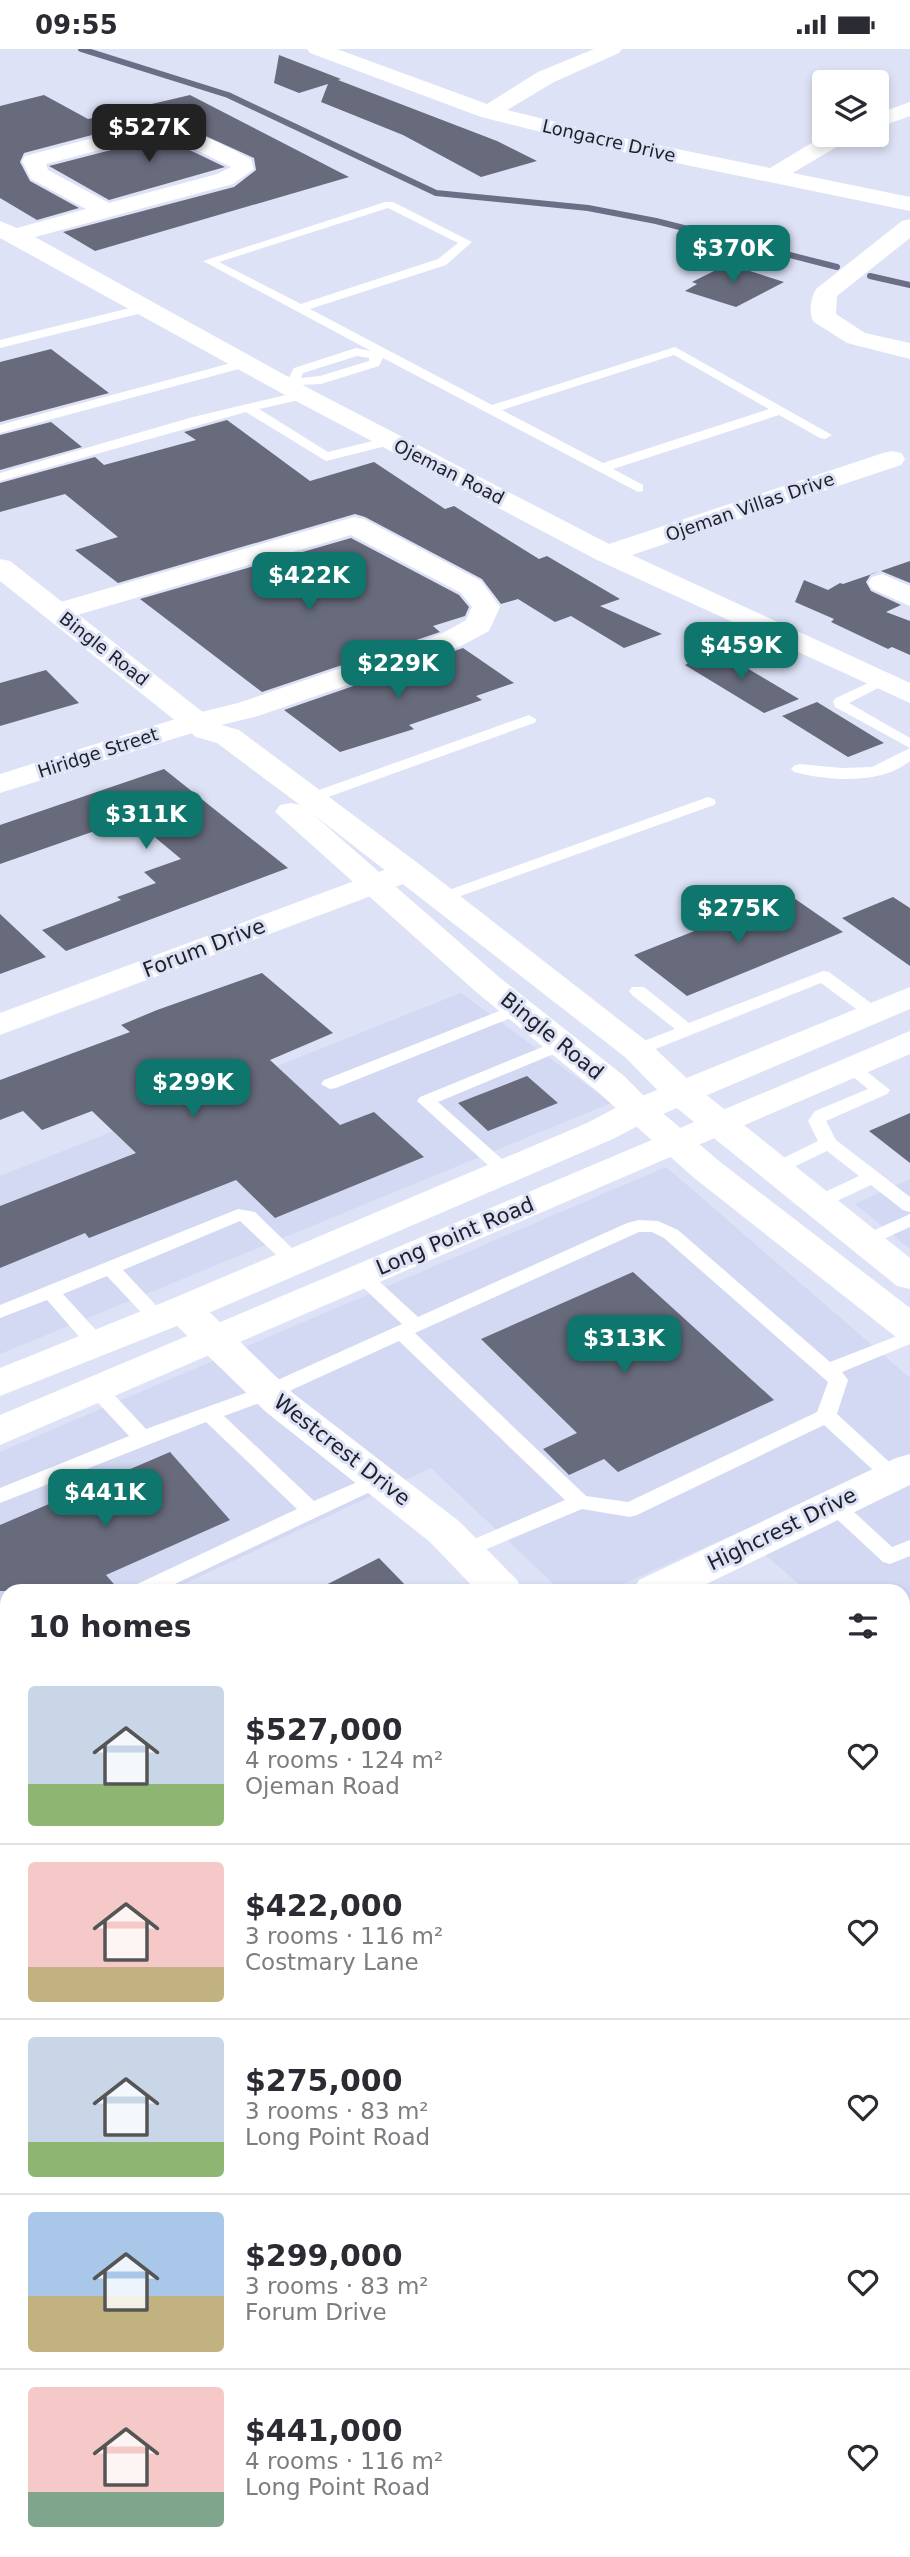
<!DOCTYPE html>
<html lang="en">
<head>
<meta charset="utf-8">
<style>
	body { margin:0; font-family:"DejaVu Sans",sans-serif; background:#f7f7f7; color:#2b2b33; height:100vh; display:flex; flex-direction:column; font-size:26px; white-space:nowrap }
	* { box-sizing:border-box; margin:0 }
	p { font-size:23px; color:#7c7c81 }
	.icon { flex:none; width:38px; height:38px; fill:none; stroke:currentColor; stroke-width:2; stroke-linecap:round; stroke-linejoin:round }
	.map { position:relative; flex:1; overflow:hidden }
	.panel { position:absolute; left:0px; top:1535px; width:910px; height:975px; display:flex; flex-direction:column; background:#fff; border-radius:21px 21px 0 0; box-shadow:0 4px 10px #0003 }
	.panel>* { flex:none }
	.fabs { position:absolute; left:812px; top:21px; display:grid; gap:14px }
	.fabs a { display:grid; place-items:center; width:77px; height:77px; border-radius:7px; background:#fff; box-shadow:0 4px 10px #0003; font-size:35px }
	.price { position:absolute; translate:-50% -60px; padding:0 16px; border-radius:14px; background:#0f766e; color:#fff; font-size:23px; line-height:46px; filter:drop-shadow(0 2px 4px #0008) }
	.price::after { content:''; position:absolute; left:50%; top:42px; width:21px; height:16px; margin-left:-10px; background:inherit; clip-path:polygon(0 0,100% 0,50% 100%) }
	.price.active { background:#222; color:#fff }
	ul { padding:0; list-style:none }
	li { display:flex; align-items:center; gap:21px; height:175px; padding:0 28px }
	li+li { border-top:2px solid #e1e1e2 }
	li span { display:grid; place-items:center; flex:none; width:196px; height:140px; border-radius:7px; color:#555 }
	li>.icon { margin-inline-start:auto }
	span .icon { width:84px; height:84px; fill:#fffc; stroke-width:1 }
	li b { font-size:30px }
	h2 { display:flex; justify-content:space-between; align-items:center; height:84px; padding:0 28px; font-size:30px }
	.status { display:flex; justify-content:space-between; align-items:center; height:49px; padding:0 35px; background:#fff; direction:ltr }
	.status svg { height:19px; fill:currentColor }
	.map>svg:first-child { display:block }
</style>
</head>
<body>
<div class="status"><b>09:55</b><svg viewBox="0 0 49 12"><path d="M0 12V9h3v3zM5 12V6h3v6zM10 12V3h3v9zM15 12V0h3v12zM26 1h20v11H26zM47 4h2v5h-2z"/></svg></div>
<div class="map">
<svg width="910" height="2508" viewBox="0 0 910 2508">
	<rect width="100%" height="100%" fill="#dde2f6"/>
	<path fill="#d3d8f3" d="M461 944 611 1054 0 1305V1127Z
		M666 1118 910 1329V1631L903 1625V1542H807L739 1483 607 1542H561L431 1419 169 1542H7V1618L0 1621V1403Z
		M910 1130V1200L855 1155Z"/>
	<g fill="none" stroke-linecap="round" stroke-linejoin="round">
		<path stroke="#6b6e86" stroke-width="6" d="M81 0 228 46 436 144 588 159 656 172 837 218
			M870 227 910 236"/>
	</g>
	<path fill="#686b7c" d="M279 6 341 30 338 31 497 92 537 112 481 128 403 86 321 53 328 35 299 44 274 34Z
		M44 46 88 70 190 46 349 128 95 202 63 183 234 138 256 121 254 109 188 79 145 72 24 104 20 113 30 132 79 159 37 171 0 149V57Z
		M146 92 175 94 225 118 109 151 49 117Z
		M728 215 784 233 736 258 685 242 697 235 692 233Z
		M51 300 109 344 0 373V313Z
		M227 371 310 432 374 413 445 460 454 457 539 510 547 507 620 550 600 557 662 585 624 599 571 567 555 573 518 550 501 555 482 530 365 468 355 465 118 534 75 501 118 488 65 445 0 463V434L95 408 104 416 196 391 184 383Z
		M51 373 82 398 0 421V386Z
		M351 489 459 546 469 558 465 567 433 577 440 583 262 643 140 550Z
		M910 512V534L881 522 871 525 866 533 871 542 901 556 886 563 910 572V606L892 598 888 600 831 573 834 570 795 553 804 531 828 541 840 534 843 535Z
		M463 599 514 634 476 647 482 651 409 676 414 680 340 703 284 661Z
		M715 600 799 650 764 664 685 616Z
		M46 621 79 654 0 677V634Z
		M817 653 884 694 848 708 782 667Z
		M164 720 288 819 66 902 42 881 121 851 117 848 156 834 144 823 181 810 132 769 0 815V776Z
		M788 845 843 883 687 947 634 906Z
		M893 848 910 859V917L842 869Z
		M0 865 46 908 0 925Z
		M262 924 333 984 270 1011 340 1076 374 1063 424 1108 275 1169 236 1131 89 1189 85 1184 0 1219V1157L136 1104 92 1062 42 1081 23 1062 0 1071V1031L130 983 121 976 157 961Z
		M527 1027 558 1054 488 1082 458 1054Z
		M910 1064V1114L869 1082Z
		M633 1223 774 1351 618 1423 604 1410 569 1426 543 1400 577 1384 481 1290Z
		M170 1403 230 1471 106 1526 120 1542H0V1476Z
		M379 1509 411 1542H314Z"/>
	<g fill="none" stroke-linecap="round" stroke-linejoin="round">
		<path fill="#fff" fill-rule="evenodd" d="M385 153H393L472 193 446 216 310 260 492 356 675 298 832 386 825 390 820 389 779 366 613 420 643 436V442L638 443 383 309 379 317 321 335 277 337V331L288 330 294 319 356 299 371 302 203 212ZM388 159 458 194 438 210 301 255 219 213ZM674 306 769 360 603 414 502 361ZM357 307 369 309V312L320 327 301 329 303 324Z
			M146 255 152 259 150 262 0 299V291Z
			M246 310 252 314 250 317 0 384V376Z
			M303 342 308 343V349L259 360 328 403 389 388 396 392 394 395 326 412 246 363 0 432V424L193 368Z
			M883 627 890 631 888 634 849 654 910 689V712C881 736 828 732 794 723L791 720 794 717 799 715 842 719 872 718 910 699 835 658 833 652 836 649Z
			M529 666 537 671 534 674 317 752 311 754 303 749 305 746Z
			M708 748 714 750 716 753 714 756 447 852H435L433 849 435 846Z
			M823 922 829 923 879 960 882 964 879 968H867L821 934 643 1005H631L628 1001 631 997 675 980 632 946 629 942 632 938H644L689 974Z
			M517 955 526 960 523 964 336 1039 330 1040 321 1035 324 1031Z
			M562 990 571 995 568 999 438 1053 512 1119 515 1123 512 1127H500L417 1052 420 1048Z
			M850 1013 856 1014 890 1041 887 1045 826 1072 836 1091 910 1148V1163L903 1161 871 1136 824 1158H810L808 1154 810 1150 859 1127 827 1102 781 1124H769L766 1120 769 1116 818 1092 808 1072 815 1062 868 1040 841 1018Z
			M238 1160 255 1163 302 1209 304 1213 302 1217H288L240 1172 123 1221 165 1266 168 1270 165 1274H151L107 1227 63 1245 104 1290 107 1295 104 1300H90L47 1251 0 1269V1256Z
			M910 1165V1178L866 1198 857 1192 859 1188Z
			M639 1171 658 1172 678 1181 830 1313 910 1282V1295L842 1323 848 1331 837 1365 899 1422 902 1427 899 1432H885L824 1376 637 1466 630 1468 582 1460 465 1509 458 1507 455 1502 458 1497 565 1451 399 1292 276 1348 224 1367 314 1452 380 1423 387 1425 390 1430 387 1435 160 1542H131L133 1537 297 1460 206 1373 0 1454V1439L129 1387 90 1345 87 1340 90 1335H104L146 1380 262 1338 402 1275 355 1231 352 1227 355 1223H369L418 1268 627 1174ZM639 1183H652L664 1189 828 1333 817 1363 628 1453 586 1447 415 1284Z
			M834 1449 841 1451 892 1498 910 1491V1507L890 1515 883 1513 827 1461 824 1456 827 1451Z
			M7 1596V1614L0 1616V1598Z"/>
		<path fill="#fff" fill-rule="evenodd" d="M307 0H337L487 55 538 23 594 0H622L619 4 554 33 507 61 613 87 770 119 825 86H855C853 89 802 118 793 124L910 148V162L613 101 481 68 310 4Z
			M910 53V67L877 79V65Z
			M145 75C185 75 216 92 251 110L254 120 233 135 35 188 312 341 609 495 883 404 892 402 901 404 905 410 901 416 632 506 910 634V654L597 511 294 351 0 189V172L17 179 86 160 31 130 22 112 25 107ZM146 89 176 91 231 118 217 125 109 154 48 121 46 115Z
			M910 170V189L837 247 836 265 865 284 910 294V310L847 294 814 273C808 265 811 248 816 240L902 172Z
			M354 468 364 470 481 532 500 558 489 582 461 597 258 667 205 680 0 744V725L185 667 238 654 441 585 466 571 472 558 461 544 351 486 67 569 57 572 47 569 43 563 47 557Z
			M882 525 910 537V557L872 540 868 534 872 528Z
			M408 812 419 815 424 822 419 829 0 986V964Z
			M183 1248 197 1251 294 1345 460 1473 517 1531 523 1542H477L430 1493 266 1363 169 1269 164 1260 169 1251Z
			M910 1405V1436L692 1542H633L639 1531 896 1409Z
			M7 1838V1876L0 1878V1840Z
			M903 1940 910 1943V1987L903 1984Z
			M7 2471V2502H33L30 2508H0V2474Z
			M470 2502H528L530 2508H473Z"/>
		<path fill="#fff" fill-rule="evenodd" d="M910 938V960L651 1070 613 1090 197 1269 0 1347V1319L169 1251 587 1074 625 1054Z
			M910 982V1005L0 1396V1366Z"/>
		<path fill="#fff" fill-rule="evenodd" d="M0 510 10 512 218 675 239 681 419 815 649 994 694 1036 910 1209V1240L897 1237 668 1052 625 1008 314 766 499 928 624 1027 651 1054 719 1112 910 1259V1292L896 1288 693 1128 598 1043 475 942 275 763 280 756 291 754 300 756 217 694 196 688 0 532Z"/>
	</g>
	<g text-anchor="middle" stroke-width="6" stroke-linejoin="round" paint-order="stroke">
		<g font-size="18" fill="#1f2027" stroke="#dde2f6">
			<text transform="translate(609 92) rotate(13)" y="6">Longacre Drive</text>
			<text transform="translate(449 423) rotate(27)" y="6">Ojeman Road</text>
			<text transform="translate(750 458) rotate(-19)" y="6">Ojeman Villas Drive</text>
			<text transform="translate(104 600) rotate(38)" y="6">Bingle Road</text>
			<text transform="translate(98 704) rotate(-18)" y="6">Hiridge Street</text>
		</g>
		<g font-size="21" fill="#1f2027" stroke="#dde2f6">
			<text transform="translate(204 899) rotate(-21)" y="7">Forum Drive</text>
			<text transform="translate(552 987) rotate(39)" y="7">Bingle Road</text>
			<text transform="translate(455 1187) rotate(-23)" y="7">Long Point Road</text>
			<text transform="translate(342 1401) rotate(38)" y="7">Westcrest Drive</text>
			<text transform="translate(782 1480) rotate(-26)" y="7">Highcrest Drive</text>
		</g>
	</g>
</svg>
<div class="fabs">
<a><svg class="icon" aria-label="layers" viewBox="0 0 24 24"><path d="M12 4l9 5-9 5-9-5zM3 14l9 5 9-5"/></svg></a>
</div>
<b class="price active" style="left:149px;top:115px">$527K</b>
<b class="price" style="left:733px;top:236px">$370K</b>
<b class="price" style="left:309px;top:563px">$422K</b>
<b class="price" style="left:741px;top:633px">$459K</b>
<b class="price" style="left:398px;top:651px">$229K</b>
<b class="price" style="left:146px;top:802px">$311K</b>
<b class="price" style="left:738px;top:896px">$275K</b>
<b class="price" style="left:193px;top:1070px">$299K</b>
<b class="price" style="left:624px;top:1326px">$313K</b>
<b class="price" style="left:105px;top:1480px">$441K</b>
<section class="panel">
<h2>10 homes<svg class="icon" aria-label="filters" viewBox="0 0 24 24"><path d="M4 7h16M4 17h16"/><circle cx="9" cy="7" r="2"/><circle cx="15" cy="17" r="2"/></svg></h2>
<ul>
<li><span style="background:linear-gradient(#c9d6e8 70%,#8fb573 0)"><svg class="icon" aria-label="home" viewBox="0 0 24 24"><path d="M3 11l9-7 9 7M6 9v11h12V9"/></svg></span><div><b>$527,000</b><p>4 rooms · 124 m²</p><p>Ojeman Road</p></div><svg class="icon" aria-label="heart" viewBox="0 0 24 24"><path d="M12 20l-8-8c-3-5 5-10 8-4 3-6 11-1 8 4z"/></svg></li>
<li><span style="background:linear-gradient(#f6c9c9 75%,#c2b280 0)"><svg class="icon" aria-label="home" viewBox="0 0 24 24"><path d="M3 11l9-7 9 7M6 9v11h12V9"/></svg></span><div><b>$422,000</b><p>3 rooms · 116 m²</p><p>Costmary Lane</p></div><svg class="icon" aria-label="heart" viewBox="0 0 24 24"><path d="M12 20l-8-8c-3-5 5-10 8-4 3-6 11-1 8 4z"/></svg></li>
<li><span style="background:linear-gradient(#c9d6e8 75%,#8fb573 0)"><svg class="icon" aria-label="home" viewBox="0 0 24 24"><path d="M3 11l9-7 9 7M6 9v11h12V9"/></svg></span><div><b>$275,000</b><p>3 rooms · 83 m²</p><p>Long Point Road</p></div><svg class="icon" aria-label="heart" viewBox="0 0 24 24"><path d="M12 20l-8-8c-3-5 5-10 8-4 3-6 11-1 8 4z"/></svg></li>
<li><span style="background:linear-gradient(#a9c7e8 60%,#c2b280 0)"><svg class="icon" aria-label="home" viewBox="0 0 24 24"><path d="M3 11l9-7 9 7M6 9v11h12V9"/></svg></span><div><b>$299,000</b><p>3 rooms · 83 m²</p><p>Forum Drive</p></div><svg class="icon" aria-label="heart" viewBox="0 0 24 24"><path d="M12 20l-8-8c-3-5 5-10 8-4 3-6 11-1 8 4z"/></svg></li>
<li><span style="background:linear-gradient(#f6c9c9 75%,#7fa58c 0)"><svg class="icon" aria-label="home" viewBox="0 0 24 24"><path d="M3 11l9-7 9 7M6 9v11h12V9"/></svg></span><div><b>$441,000</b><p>4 rooms · 116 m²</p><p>Long Point Road</p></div><svg class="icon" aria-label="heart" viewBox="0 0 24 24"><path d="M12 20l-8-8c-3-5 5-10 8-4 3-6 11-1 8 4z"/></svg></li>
</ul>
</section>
</div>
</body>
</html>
